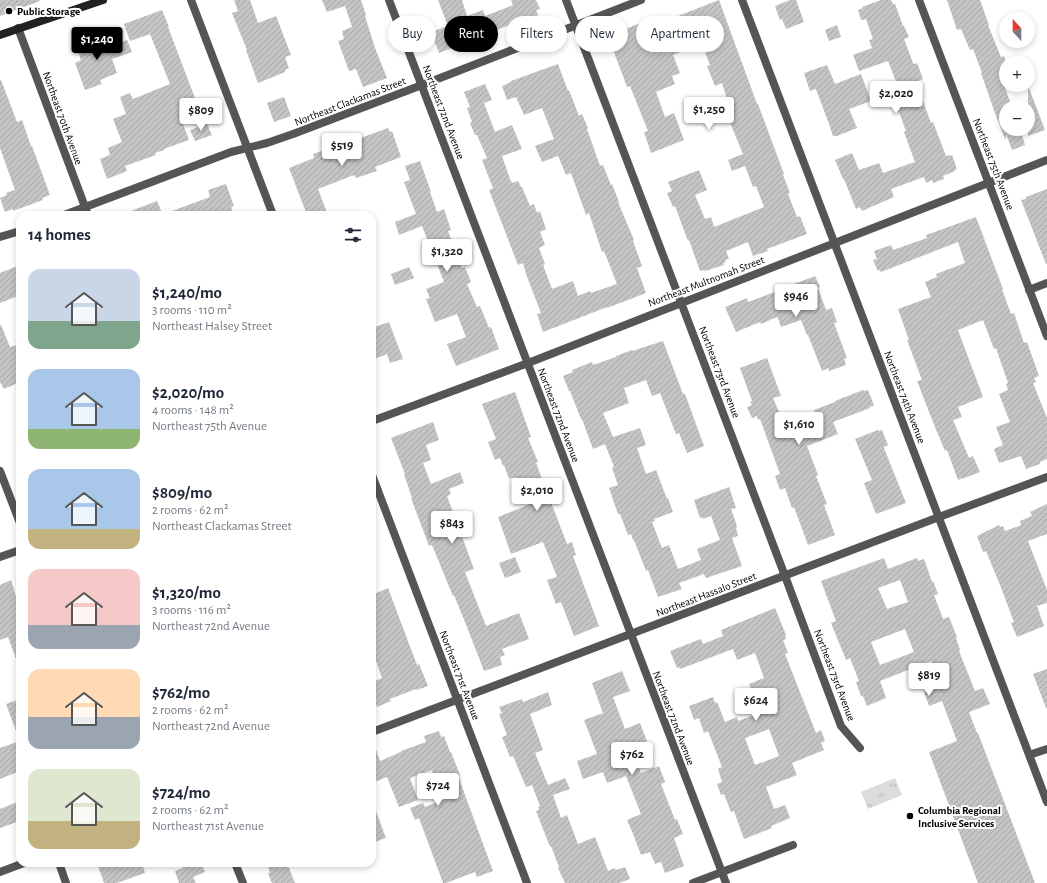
<!DOCTYPE html>
<html lang="en">
<head>
<meta charset="utf-8">
<style>
	body { margin:0; font-family:"Alegreya Sans",sans-serif; background:#f6f6f7; color:#1f2937; height:100vh; display:flex; flex-direction:column; font-size:15px; white-space:nowrap }
	* { box-sizing:border-box; margin:0 }
	p { font-size:13px; color:#747a83 }
	.icon { flex:none; width:22px; height:22px; fill:none; stroke:currentColor; stroke-width:2; stroke-linecap:round; stroke-linejoin:round }
	.map { position:relative; flex:1; overflow:hidden }
	.panel { position:absolute; left:16px; top:211px; width:360px; height:656px; display:flex; flex-direction:column; background:#fff; border-radius:12px; box-shadow:0 2px 6px #0003 }
	.panel>* { flex:none }
	.top-card { position:absolute; left:388px; top:16px; width:380px; height:36px; display:flex; gap:8px }
	.needle { width:26px; rotate:339deg }
	.buttons { position:absolute; left:999px; top:12px; display:grid; gap:8px }
	.buttons a { display:grid; place-items:center; width:36px; height:36px; border-radius:50%; background:#fff; box-shadow:0 2px 6px #0003; font-size:20px }
	.price { position:absolute; translate:-50% -34px; padding:0 9px; border-radius:4px; background:#fff; color:#222; font-size:13px; line-height:26px; filter:drop-shadow(0 1px 2px #0008) }
	.price::after { content:''; position:absolute; left:50%; top:24px; width:12px; height:9px; margin-left:-6px; background:inherit; clip-path:polygon(0 0,100% 0,50% 100%) }
	.price.current { background:#000; color:#fff }
	ul { padding:0; list-style:none }
	li { display:flex; align-items:center; gap:12px; height:100px; padding:0 12px }
	li span { display:grid; place-items:center; flex:none; width:112px; height:80px; border-radius:12px; color:#555 }
	li>.icon { margin-inline-start:auto }
	span .icon { width:48px; height:48px; fill:#fffc; stroke-width:1 }
	li b { font-size:17px }
	h2 { display:flex; justify-content:space-between; align-items:center; height:48px; padding:0 12px; font-size:17px }
	.tag { padding:0 14px; border-radius:18px; background:#fff; box-shadow:0 2px 6px #0003; font-size:14px; line-height:36px }
	.tag.current { background:#000; color:#fff }
	.map>svg:first-child { display:block }
</style>
</head>
<body>
<div class="map">
<svg width="1047" height="883" viewBox="0 0 1047 883">
	<defs>
		<pattern id="grass-tufts" width="24" height="20" patternUnits="userSpaceOnUse"><rect width="24" height="20" fill="#dcdcdc"/><path d="M3 7l-1-3M5 7V3M7 7l1-3M15 17l-1-3M17 17v-4M19 17l1-3" fill="none" stroke="#bbb"/></pattern>
		<pattern id="building-hatch" width="6" height="6" patternUnits="userSpaceOnUse"><rect width="6" height="6" fill="#c4c4c4"/><path d="M-1 1l2-2M0 6l6-6M5 7l2-2" fill="none" stroke="#a7a7a7"/></pattern>
	</defs>
	<rect width="100%" height="100%" fill="#fff"/>
	<path fill="url(#grass-tufts)" d="M895 778 902 795 868 809 861 792Z"/>
	<path fill="url(#building-hatch)" fill-rule="evenodd" d="M0 0H39L40 1 0 16Z
		M234 0H250L258 23 276 16 291 55 285 57 289 68 285 70V72L258 83 246 50H247L232 13 238 11Z
		M322 0H361L366 15 365 16 375 48 387 78 363 87 356 69 349 71 338 41 344 39 342 31 352 27 345 6 327 12Z
		M438 0H462L467 16 483 10 485 16 513 5 511 0H536L540 9 536 10 538 15 493 31 492 29 458 42 459 45 439 53 431 32 448 26Z
		M719 0 757 104H758L784 174 783 175 790 193 788 194 797 217 800 216 807 234 767 249 768 251 753 256 748 242 726 251 729 259 725 260 726 262 723 263 724 265 705 271 704 270 700 271 689 240 688 241 675 206 673 207 667 193 672 191 668 182 699 170 707 190 695 195 705 219 711 217 714 227 764 207 756 186 753 187 745 166 732 171 728 160 743 154 729 120 733 118 722 83 715 86 707 66 710 65 702 44 673 55 680 73 672 76 675 84 656 92 665 117 674 113 684 140 651 153 644 132 648 131 630 86 627 87 612 47 615 46 610 35 646 21 649 28 673 18Z
		M790 0H796L804 22 786 29 782 19 780 20 775 6Z
		M881 0H891L893 4H895L903 26H904L909 37 904 39 913 63 914 64 917 63 923 79 916 82 931 123 933 122 946 156 952 155 957 169 954 170 955 171 943 176 944 179 933 183 932 180 926 183 924 177 891 189 894 197 862 211 860 207 856 209 844 179H843L835 160 852 153 859 170 879 163 883 173 915 162 904 132 906 131 899 112 895 114 891 102 902 97 888 61 859 71 853 55 872 48 869 40 873 39 866 19 861 20 858 10 863 8 862 7Z
		M947 0H980L989 25H988L1001 57 1004 56 1006 63V75L1001 77 1012 107H1006V129H1020L1025 145 1012 150 1006 134V138L1005 139 995 113 981 73H982L973 49 970 50 961 29 957 30Z
		M162 10 169 27H168L198 106 179 113 189 140 164 149V150L155 153 156 155 125 166 127 171 107 179 100 159 110 155 108 148 122 142 113 119 126 114 120 97 130 93 133 99 170 84 150 34 130 41 124 24Z
		M837 25 841 37 829 41 825 30Z
		M89 34 96 52 127 40 132 52 112 59 117 73 100 80 102 84 85 90 75 63 81 60 74 40Z
		M558 64 568 91 569 90 579 116 582 114 588 128 587 129 600 166 603 165 611 185 612 184 619 202H618L634 240 633 241 642 266 637 268 646 293 607 308V307L543 332 537 314 541 313 526 274 523 263 518 265 489 190 493 188 482 160 487 158 477 135H475L470 123 472 122 467 108 470 107 464 92 485 84 492 100 484 103 495 132 512 125 522 149 502 156 511 182 512 181V183L518 181 521 187H522L530 206 534 204 537 213 540 211 546 229 540 232 545 245 539 248 545 264 543 265 552 289 573 281 578 296 590 291 591 293 617 284 604 251 602 252 589 213 586 215 571 173 566 175 558 156 542 162 535 146 554 139 542 108 524 115 516 97 507 100 502 86 511 82V81Z
		M827 65 835 84 861 74 871 101 849 109 857 128 837 136H833L829 124 816 89 810 91 804 73Z
		M0 80H1L17 122 22 120 31 146H32L50 195 42 198 43 200 13 211V209L5 212 0 198 7 195 6 193 15 190 0 148Z
		M1029 88 1045 130 1028 136V89Z
		M284 97 291 116 274 122 267 103Z
		M207 124 212 135 195 141 190 130Z
		M388 128 390 132 392 131 401 157 375 167 377 171 356 178 354 175 318 189 328 215H307L289 168 314 158 313 154 324 150 325 151Z
		M420 161 431 192H430L437 212 444 209 451 230 448 231 462 268 465 267 471 282 467 284 477 307 480 306 489 328 491 327 499 349 456 366 447 344 466 337 457 314 435 322 426 299 430 298 426 289 444 282 422 226 399 235 395 222 416 214 404 182 410 180 405 166Z
		M226 184 234 206 231 207 234 215H164V214L210 197 208 190Z
		M1047 189V264H1046L1021 200 1026 199V197Z
		M157 201 163 215H123V214Z
		M976 217 1003 289H1002L1011 314 1014 313 1024 343 1027 342 1039 376 1034 378 1036 382 1033 383 1047 418V459L1040 462V464L1026 469 1021 456 999 463 994 449 1003 445 996 427 1010 422 999 394 1008 390 1006 384 1008 383 996 348 994 349 983 320 958 330 983 397 958 407 962 417 953 420 969 458 973 456 980 472 962 479V478L958 480 947 450 945 451 935 427 917 381 922 380 907 340H909L898 309 931 297 925 282 937 277 936 274 965 263 958 242 881 272 880 270 878 271 873 260 877 259 874 251 891 245 893 250 927 238 926 235Z
		M20 265V295L0 303V273Z
		M409 267 414 278 395 285 391 274Z
		M815 276 820 287 818 288 826 310 832 308 837 322 834 323 847 358 844 359 846 365 829 371 828 368 822 371 808 335H807L801 320 781 327 778 318 777 317 761 324 760 322 736 332 725 307 747 298 748 302 794 285V284Z
		M389 322 403 359 390 363 387 354 372 360V328Z
		M0 325H1L10 347 20 344V382L4 389 0 382Z
		M663 341 683 394H685L704 446 687 453 679 433 676 434 660 393 652 396 646 380 624 388 629 403 603 413 613 437 640 428 646 445 637 448 646 474 656 470 667 499 668 498 673 512 654 519 655 521 652 522 662 548 669 545 678 569 701 560 697 549 720 540 711 516 703 519 702 517 700 518 694 500 729 487 736 508 731 509 736 523 737 527 736 528 738 536 732 538 742 566 706 578 704 574 679 583 682 589 658 597 648 570 646 571 634 540H633L631 534 628 535 620 514H618L609 488 618 485 612 468 614 467 605 444 593 449 582 419H581L570 391H569L563 376 573 372 572 370 592 362 593 365 616 357V356L632 350V351Z
		M767 358 781 396 773 398 786 428 795 425 796 427 817 419 814 410 835 402V401L863 390 864 391 868 390 874 405 870 407V408L833 422 838 434 807 446 818 475 816 476 827 504 824 505 835 535 808 545 794 507 792 508 785 488 780 490 775 476 780 474 760 419 758 420 757 416 752 418 747 407 752 405 750 402 752 401 740 368Z
		M515 392 531 437 528 438 538 462 536 463 567 544 572 542 576 555 573 556 599 626 574 636 561 602 556 604 547 580 557 577 543 542 511 554 498 517 528 505 517 478H515V477L509 479 504 465 503 466 500 458 495 460 488 442 496 439 482 404Z
		M433 422 439 440 426 445 431 460 423 463 431 484 460 472 464 483 449 489 451 494 447 496 474 569 465 572 486 626 519 613 529 639 502 649 505 655 500 657 502 665 484 671 467 627 454 595 453 596 432 545 429 546 411 498H412L404 474H405L391 438Z
		M878 430V431L882 430 888 445 884 447V448L906 503 876 514 864 483 872 480 855 439Z
		M1047 504V534L1028 541 1047 590V603L1037 606 1044 626 1017 637 1011 623 1014 622 1000 585 986 551 983 552 977 536 999 525 1000 527 1003 526 1005 531 1021 525 1020 521 1032 516 1030 512Z
		M515 557 521 572 505 578 499 563Z
		M884 558 888 569 917 558 918 561 924 559 932 582 933 581 938 594 934 595 943 619 949 617 957 637 956 638 960 650 959 651 975 691 983 688 990 704 969 712 977 733H978L1035 883H978L929 752 957 741 942 701 929 706 924 692 940 685 931 661 880 681 886 698 867 706 863 696H861L856 682 859 681 850 658 846 660 831 623 836 621 821 581ZM900 580 908 602 887 609 878 588ZM905 629 914 652 880 665 871 642Z
		M11 580 20 610 19 667 8 637 0 640V585Z
		M388 588 417 665 419 664 428 686 417 690 416 689 390 699 391 701 377 707 372 693V682L382 678 372 649V595Z
		M775 608 786 635 785 636 786 639 783 640 788 653 785 654 816 733 821 730 825 741 821 743 824 750 792 763 797 775 766 787 774 809 785 805 790 818 771 826 772 828 744 839 734 811 731 812 724 794 721 795 717 784 722 782 718 769 722 767 708 731 704 733 699 718 694 720 689 706 713 697 715 703 717 702 725 722 737 717 738 721 760 713 749 684 764 678 755 653 737 660 733 649 680 669 679 667 677 668 670 651 701 639 703 644 723 636 721 630ZM769 729 779 756 755 765 745 738Z
		M1047 669V708H1046L1033 674Z
		M622 671 630 691 613 697 625 729 640 723 647 741 627 748 635 769 639 768 641 773 659 766 665 782 661 784 675 820 677 819 683 834 674 838 684 866 665 873 661 862 655 864 650 852 641 855 633 834 627 820 641 814 626 776 607 783 603 772 583 779 577 761 597 754 584 720 603 713 592 683Z
		M548 692 552 705 530 714 543 750 535 753 548 785 565 778 570 789 553 795 561 818 567 815 578 844 595 837 608 871 615 868 616 870 625 867 630 879 619 883H565L558 868 559 867 551 846 550 847 536 811 539 810 538 807 540 806 532 785 526 787 513 756 510 757 502 737 507 735 499 714 502 713 499 707 522 699 523 702Z
		M20 699V739H19L6 704Z
		M439 731 441 737 444 736 450 752H451L460 775 458 776 493 871 477 877 475 872 446 883H443L419 818 415 820 410 808 423 803 425 807 448 798 439 775 434 777 432 770 410 778 418 800 399 807 387 777 372 783V741H373L380 761 401 752V751L426 742 424 736Z
		M20 741V771L0 779V748Z
		M20 801V821L0 828V809Z
		M373 803 386 838 372 843V804Z
		M107 863H142L145 873 117 883H104L98 866Z
		M181 863H201L205 872 193 877 196 883H179L175 871 183 868Z
		M275 863H287L295 883H272L268 873H270L268 866Z"/>
	<g fill="none" stroke-linecap="round" stroke-linejoin="round">
		<path stroke="#555" stroke-width="8" d="M1029 290 1047 283"/>
		<path stroke="#555" stroke-width="8" d="M191 0 273 215
			M389 0 726 883
			M566 0 785 576 841 726 860 748
			M742 0 1047 802
			M919 0 1047 336
			M18 28 88 215
			M64 215 231 152 267 143 293 134 422 85 641 0
			M0 237 20 231
			M372 421 528 363 1047 160
			M0 471 20 523
			M372 475 527 883
			M0 557 20 550
			M372 732 939 517 1047 477
			M1029 755 1047 749
			M59 863 66 883
			M235 863 243 883
			M0 872 24 863
			M693 883 793 845"/>
		<path stroke="#222" stroke-width="8" d="M0 35 103 0"/>
	</g>
	<g fill="#000" stroke="#fff" stroke-width="1.5">
		<circle cx="9" cy="11" r="4"/>
		<circle cx="910" cy="816" r="4"/>
	</g>
	<g text-anchor="middle" stroke-width="4" stroke-linejoin="round" paint-order="stroke">
		<g font-size="11" font-weight="bold" fill="#000" stroke="#fff" text-anchor="start">
			<text x="17" y="15">Public Storage</text>
			<text x="918" y="814">Columbia Regional<tspan x="918" dy="13">Inclusive Services</tspan></text>
		</g>
		<g font-size="11" fill="#000" stroke="#fff">
			<text transform="translate(350 101) rotate(-21)" y="4">Northeast Clackamas Street</text>
			<text transform="translate(444 112) rotate(69)" y="4">Northeast 72nd Avenue</text>
			<text transform="translate(63 118) rotate(70)" y="4">Northeast 70th Avenue</text>
			<text transform="translate(994 164) rotate(69)" y="4">Northeast 75th Avenue</text>
			<text transform="translate(706 281) rotate(-21)" y="4">Northeast Multnomah Street</text>
			<text transform="translate(720 372) rotate(69)" y="4">Northeast 73rd Avenue</text>
			<text transform="translate(905 397) rotate(69)" y="4">Northeast 74th Avenue</text>
			<text transform="translate(559 415) rotate(69)" y="4">Northeast 72nd Avenue</text>
			<text transform="translate(706 594) rotate(-21)" y="4">Northeast Hassalo Street</text>
			<text transform="translate(460 675) rotate(69)" y="4">Northeast 71st Avenue</text>
			<text transform="translate(835 675) rotate(69)" y="4">Northeast 73rd Avenue</text>
			<text transform="translate(674 718) rotate(69)" y="4">Northeast 72nd Avenue</text>
		</g>
	</g>
</svg>
<div class="buttons">
<a><svg class="needle" viewBox="-14 -14 28 28"><path d="M0-13l5 13h-10z" fill="#e53935"/><path d="M0 13l5-13h-10z" fill="#747a83"/></svg></a>
<a>+</a>
<a>−</a>
</div>
<b class="price current" style="left:97px;top:61px">$1,240</b>
<b class="price" style="left:896px;top:115px">$2,020</b>
<b class="price" style="left:709px;top:131px">$1,250</b>
<b class="price" style="left:201px;top:132px">$809</b>
<b class="price" style="left:342px;top:167px">$519</b>
<b class="price" style="left:447px;top:273px">$1,320</b>
<b class="price" style="left:796px;top:318px">$946</b>
<b class="price" style="left:799px;top:446px">$1,610</b>
<b class="price" style="left:537px;top:512px">$2,010</b>
<b class="price" style="left:452px;top:545px">$843</b>
<b class="price" style="left:929px;top:697px">$819</b>
<b class="price" style="left:756px;top:722px">$624</b>
<b class="price" style="left:632px;top:776px">$762</b>
<b class="price" style="left:438px;top:807px">$724</b>
<div class="top-card">
<a class="tag">Buy</a>
<a class="tag current">Rent</a>
<a class="tag">Filters</a>
<a class="tag">New</a>
<a class="tag">Apartment</a>
</div>
<section class="panel">
<h2>14 homes<svg class="icon" aria-label="filters" viewBox="0 0 24 24"><path d="M4 7h16M4 17h16"/><circle cx="9" cy="7" r="2"/><circle cx="15" cy="17" r="2"/></svg></h2>
<ul>
<li><span style="background:linear-gradient(#c9d6e8 65%,#7fa58c 0)"><svg class="icon" aria-label="home" viewBox="0 0 24 24"><path d="M3 11l9-7 9 7M6 9v11h12V9"/></svg></span><div><b>$1,240/mo</b><p>3 rooms · 110 m²</p><p>Northeast Halsey Street</p></div></li>
<li><span style="background:linear-gradient(#a9c7e8 75%,#8fb573 0)"><svg class="icon" aria-label="home" viewBox="0 0 24 24"><path d="M3 11l9-7 9 7M6 9v11h12V9"/></svg></span><div><b>$2,020/mo</b><p>4 rooms · 148 m²</p><p>Northeast 75th Avenue</p></div></li>
<li><span style="background:linear-gradient(#a9c7e8 75%,#c2b280 0)"><svg class="icon" aria-label="home" viewBox="0 0 24 24"><path d="M3 11l9-7 9 7M6 9v11h12V9"/></svg></span><div><b>$809/mo</b><p>2 rooms · 62 m²</p><p>Northeast Clackamas Street</p></div></li>
<li><span style="background:linear-gradient(#f6c9c9 70%,#9aa5b1 0)"><svg class="icon" aria-label="home" viewBox="0 0 24 24"><path d="M3 11l9-7 9 7M6 9v11h12V9"/></svg></span><div><b>$1,320/mo</b><p>3 rooms · 116 m²</p><p>Northeast 72nd Avenue</p></div></li>
<li><span style="background:linear-gradient(#ffd9b3 60%,#9aa5b1 0)"><svg class="icon" aria-label="home" viewBox="0 0 24 24"><path d="M3 11l9-7 9 7M6 9v11h12V9"/></svg></span><div><b>$762/mo</b><p>2 rooms · 62 m²</p><p>Northeast 72nd Avenue</p></div></li>
<li><span style="background:linear-gradient(#dfe7d0 65%,#c2b280 0)"><svg class="icon" aria-label="home" viewBox="0 0 24 24"><path d="M3 11l9-7 9 7M6 9v11h12V9"/></svg></span><div><b>$724/mo</b><p>2 rooms · 62 m²</p><p>Northeast 71st Avenue</p></div></li>
</ul>
</section>
</div>
</body>
</html>
